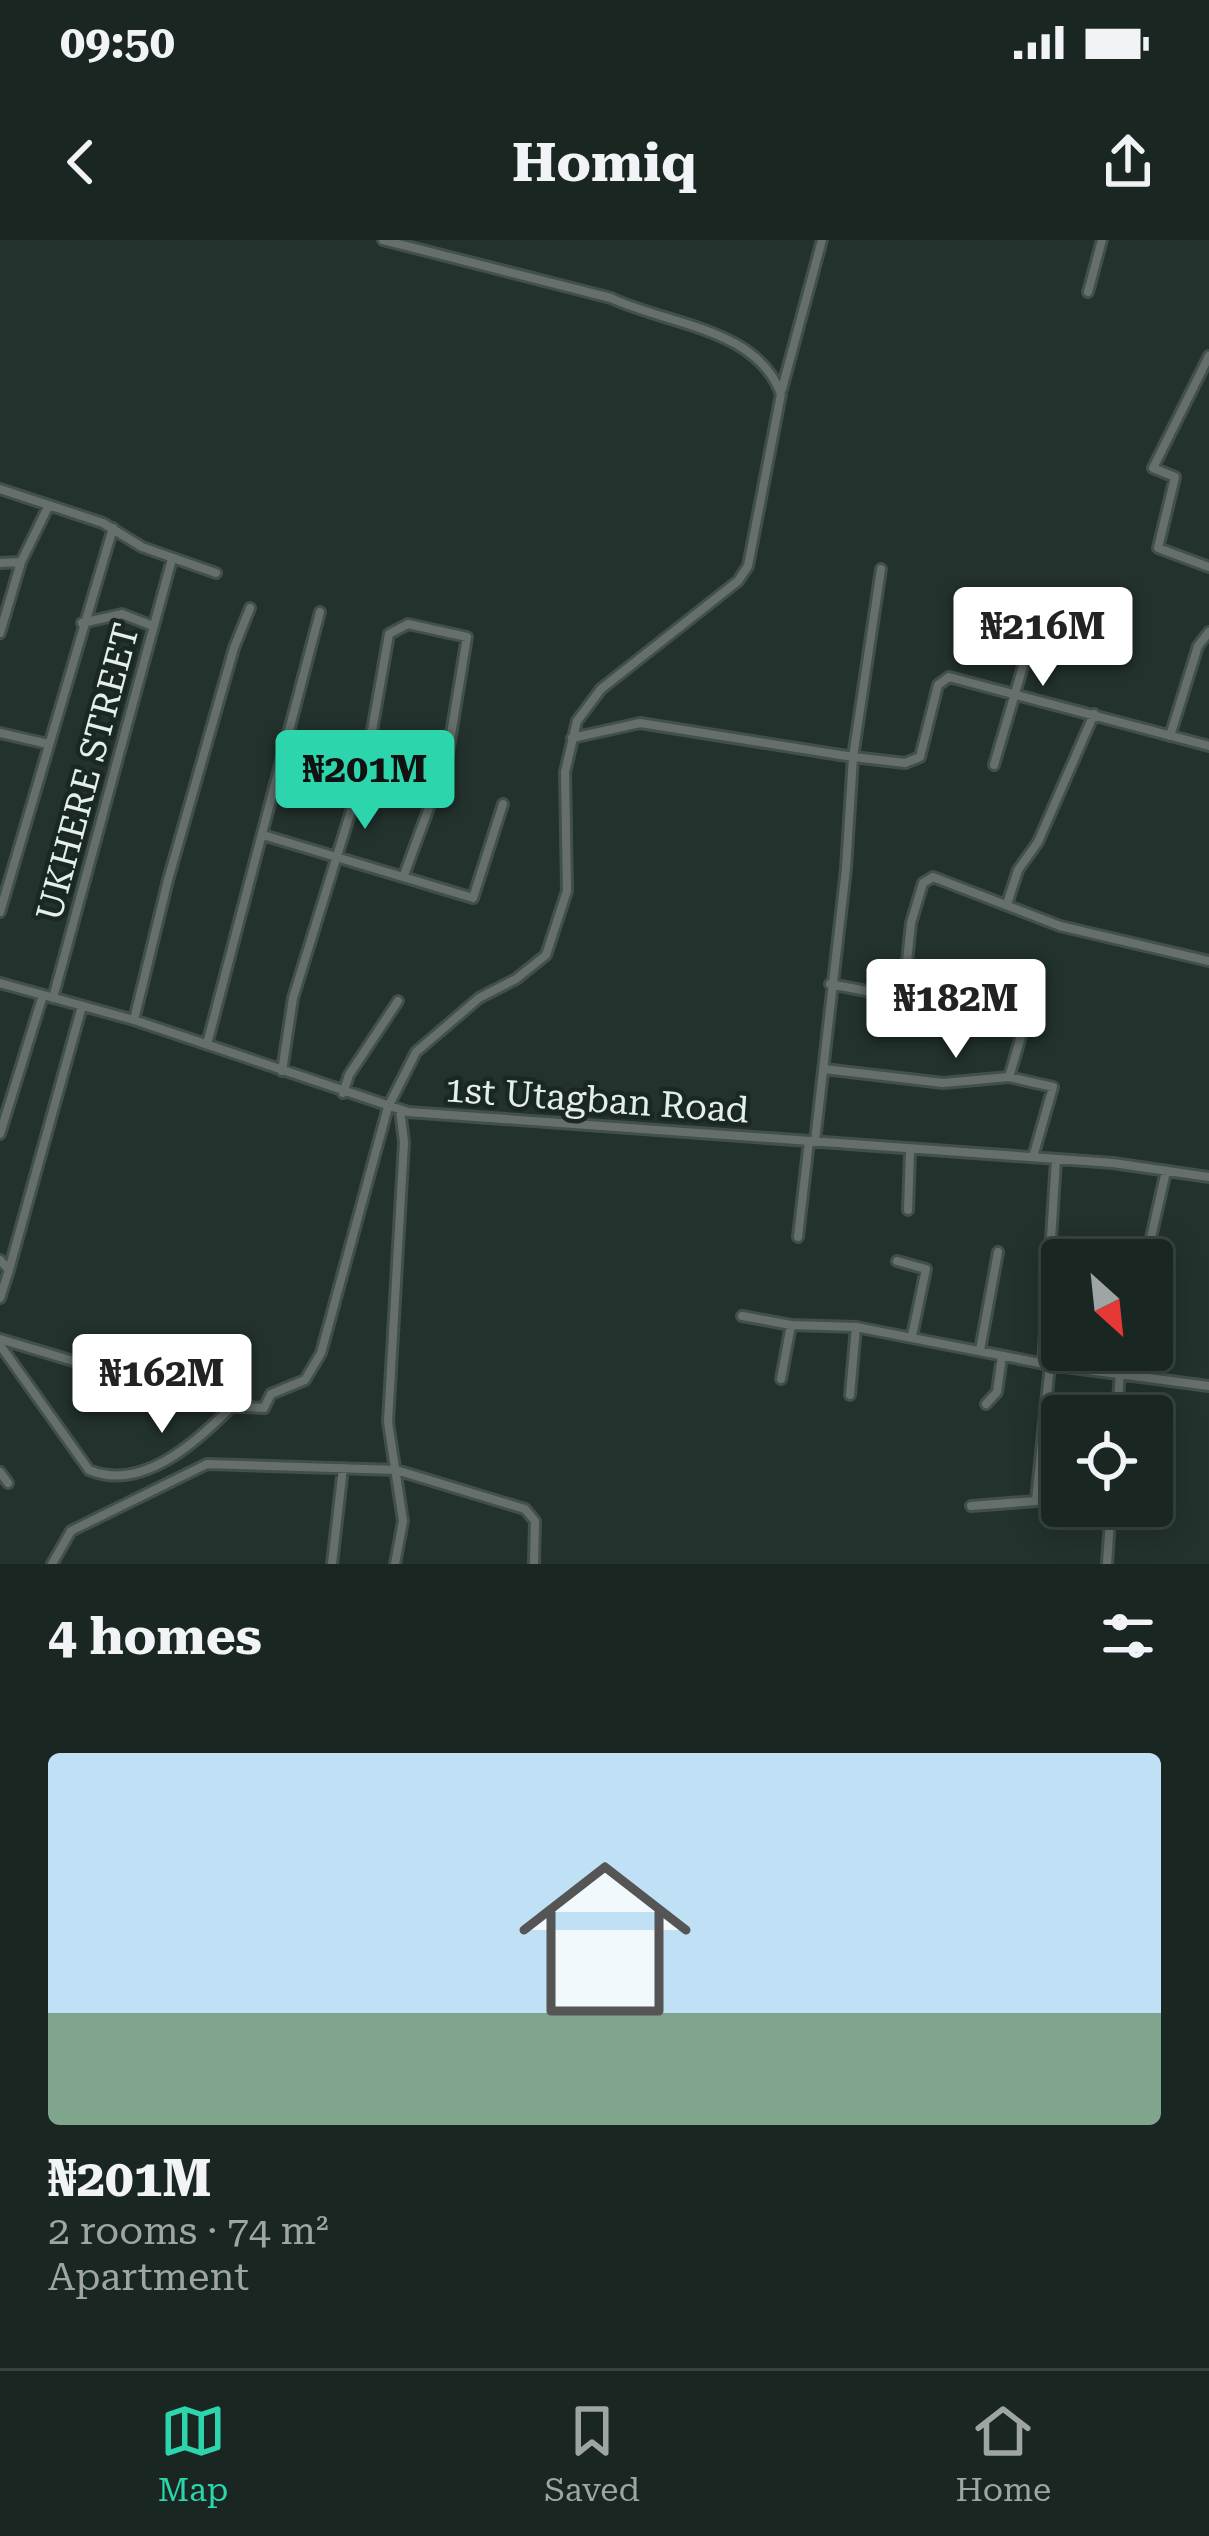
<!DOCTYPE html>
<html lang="en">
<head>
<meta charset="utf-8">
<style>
	body { margin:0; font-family:"Roboto Serif",serif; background:#27322f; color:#f1f3f6; height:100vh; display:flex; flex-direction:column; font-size:45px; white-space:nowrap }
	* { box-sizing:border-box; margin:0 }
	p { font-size:39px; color:#9fa5a5 }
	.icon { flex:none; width:66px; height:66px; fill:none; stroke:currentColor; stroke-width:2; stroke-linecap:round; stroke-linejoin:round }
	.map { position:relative; height:1324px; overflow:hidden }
	.drawer { display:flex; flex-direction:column; background:#1a2622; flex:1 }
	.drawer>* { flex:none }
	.needle { width:78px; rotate:153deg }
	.controls { position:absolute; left:1041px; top:999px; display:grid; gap:24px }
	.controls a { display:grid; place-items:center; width:132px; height:132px; border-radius:12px; background:#1a2622; box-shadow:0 6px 30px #0003,0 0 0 3px #384340; font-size:60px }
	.price { position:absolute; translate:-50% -102px; padding:0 27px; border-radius:12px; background:#fff; color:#222; font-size:39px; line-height:78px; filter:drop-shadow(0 3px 6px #0008) }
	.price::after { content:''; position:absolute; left:50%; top:72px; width:36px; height:27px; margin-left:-18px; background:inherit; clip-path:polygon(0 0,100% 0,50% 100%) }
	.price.on { background:#2cd5ab; color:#111 }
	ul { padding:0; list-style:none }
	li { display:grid; align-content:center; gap:24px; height:636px; padding:0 48px }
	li+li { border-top:3px solid #384340 }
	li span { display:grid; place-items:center; height:372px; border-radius:12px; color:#555 }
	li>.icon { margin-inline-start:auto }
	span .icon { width:216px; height:216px; fill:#fffc; stroke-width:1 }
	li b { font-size:51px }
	h2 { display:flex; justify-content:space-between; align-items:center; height:144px; padding:0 48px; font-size:51px }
	.status { display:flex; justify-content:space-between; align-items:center; height:84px; padding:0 60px; background:#1a2622; direction:ltr }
	.status svg { height:33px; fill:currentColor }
	header { display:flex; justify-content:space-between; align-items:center; height:156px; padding:0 48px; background:#1a2622; font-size:54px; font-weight:700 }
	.dock { display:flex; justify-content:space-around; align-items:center; height:168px; border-top:3px solid #384340; background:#1a2622; font-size:33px; color:#9fa5a5 }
	.dock a { display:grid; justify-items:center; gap:6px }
	.dock .on { color:#2cd5ab }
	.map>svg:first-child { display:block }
</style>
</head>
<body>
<div class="status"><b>09:50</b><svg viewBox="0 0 49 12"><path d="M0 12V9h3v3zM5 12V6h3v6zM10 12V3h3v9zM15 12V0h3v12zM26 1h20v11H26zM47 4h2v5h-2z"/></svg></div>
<header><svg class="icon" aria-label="back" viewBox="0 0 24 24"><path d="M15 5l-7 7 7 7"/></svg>Homiq<svg class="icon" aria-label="share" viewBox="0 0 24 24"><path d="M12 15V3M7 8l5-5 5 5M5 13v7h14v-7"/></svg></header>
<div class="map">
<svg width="1209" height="1324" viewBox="0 0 1209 1324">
	<rect width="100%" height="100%" fill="#23322d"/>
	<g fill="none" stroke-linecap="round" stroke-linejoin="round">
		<defs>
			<path id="street" d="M1088 52 1102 0
				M1209 116 1153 228 1175 237 1158 308 1209 327
				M782 149 822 0
				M0 249 103 283 142 307 216 333
				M0 323 21 322
				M881 329 853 517 905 523 920 517 938 445 949 437 1209 506
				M82 383 122 374 153 386
				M0 393 21 322 48 267
				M0 493 48 504
				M1170 496 1198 406 1209 392
				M572 498 640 483 853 517 846 629 815 901
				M994 525 1043 358
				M263 595 473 658 503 564
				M1007 664 1018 630 1038 602 1094 474
				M0 672 113 288
				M0 743 134 780 408 872 1113 923 1209 937
				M830 744 1018 780 1024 786 1009 837
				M53 758 172 319
				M903 760 911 683 923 643 933 637 1060 686 1209 721
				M134 780 168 640 234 408 250 368
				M207 804 320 372
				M824 829 943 843 1009 837 1053 847 1033 917
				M282 831 293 758 367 519 389 394 408 384 467 397 447 519 404 635
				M343 853 349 835 398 761
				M0 894 43 755
				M908 970 910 912
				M798 997 809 901
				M0 1020 9 1030 0 1058
				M1146 1020 1166 931
				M897 1021 926 1029 912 1096
				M9 1030 82 766
				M742 1076 791 1085 856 1087 1050 1125 1209 1146
				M0 1099 223 1166 264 1168 271 1154 305 1140 321 1113 388 867 416 812 479 758 516 739 546 715 567 651 565 532 577 481 601 449 738 341 748 326 781 154C757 88 668 85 611 58L383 0
				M0 1105 89 1230C141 1252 196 1203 231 1167
				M980 1110 998 1012
				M1130 1110 1131 1134
				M1043 1124 1056 920
				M781 1139 791 1085
				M850 1155 856 1087
				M986 1164 997 1152 1002 1116
				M1117 1176 1120 1132
				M0 1232 8 1243
				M971 1266 1036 1261 1050 1125
				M52 1324 71 1291 207 1224 396 1230 525 1269 535 1281 534 1324
				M332 1324 343 1228
				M395 1324 403 1281 388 1182 404 902 400 870
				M1107 1324 1111 1266"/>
		</defs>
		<use href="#street" stroke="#42504b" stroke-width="14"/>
		<use href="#street" stroke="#676f6c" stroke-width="8"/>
	</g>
	<g text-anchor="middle" stroke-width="9" stroke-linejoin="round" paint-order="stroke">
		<g font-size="36" fill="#e5eeeb" stroke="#192823">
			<text transform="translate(87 532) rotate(-75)" y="13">UKHERE STREET</text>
			<text transform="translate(597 859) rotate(4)" y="13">1st Utagban Road</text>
		</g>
	</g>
</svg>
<div class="controls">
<a><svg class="needle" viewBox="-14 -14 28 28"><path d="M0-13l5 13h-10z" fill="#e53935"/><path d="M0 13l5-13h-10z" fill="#9fa5a5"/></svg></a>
<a><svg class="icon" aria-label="locate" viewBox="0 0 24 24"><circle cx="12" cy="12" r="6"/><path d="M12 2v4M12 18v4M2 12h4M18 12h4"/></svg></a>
</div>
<b class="price" style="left:1043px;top:449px">₦216M</b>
<b class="price on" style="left:365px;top:592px">₦201M</b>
<b class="price" style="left:956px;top:821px">₦182M</b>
<b class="price" style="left:162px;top:1196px">₦162M</b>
</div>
<section class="drawer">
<h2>4 homes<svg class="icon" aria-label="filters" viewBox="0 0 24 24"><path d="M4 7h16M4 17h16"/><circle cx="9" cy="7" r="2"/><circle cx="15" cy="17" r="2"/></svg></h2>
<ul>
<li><span style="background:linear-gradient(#bfe0f5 70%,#7fa58c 0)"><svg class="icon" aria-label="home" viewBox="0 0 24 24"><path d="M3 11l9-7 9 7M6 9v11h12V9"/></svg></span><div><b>₦201M</b><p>2 rooms · 74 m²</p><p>Apartment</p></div></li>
</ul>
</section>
<nav class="dock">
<a class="on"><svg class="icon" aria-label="map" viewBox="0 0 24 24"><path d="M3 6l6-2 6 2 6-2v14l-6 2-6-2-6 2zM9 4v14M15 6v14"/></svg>Map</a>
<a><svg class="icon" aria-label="saved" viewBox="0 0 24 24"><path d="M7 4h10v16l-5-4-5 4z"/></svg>Saved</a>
<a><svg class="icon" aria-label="home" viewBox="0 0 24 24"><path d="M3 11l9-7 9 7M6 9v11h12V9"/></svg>Home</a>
</nav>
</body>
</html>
